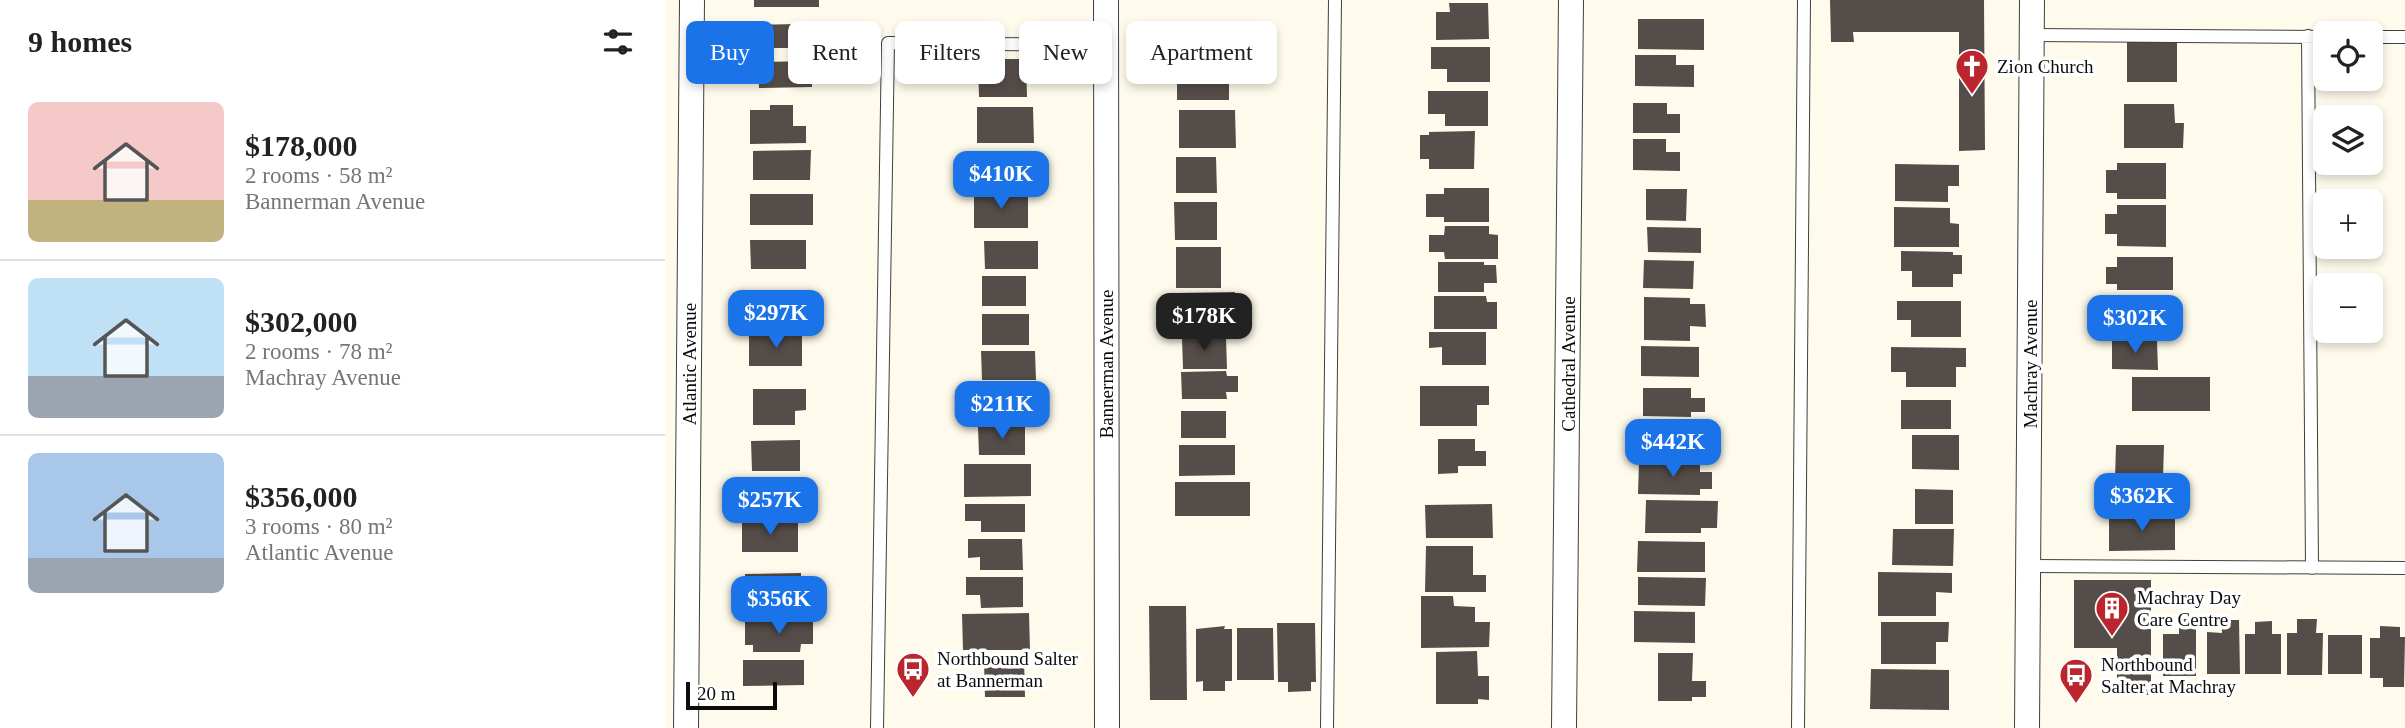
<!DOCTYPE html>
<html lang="en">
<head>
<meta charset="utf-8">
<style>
	body { margin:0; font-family:Georgia,serif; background:#f6f6f6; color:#222; height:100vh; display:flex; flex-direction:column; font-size:26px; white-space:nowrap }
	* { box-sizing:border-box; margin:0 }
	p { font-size:23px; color:#767676 }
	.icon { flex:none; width:38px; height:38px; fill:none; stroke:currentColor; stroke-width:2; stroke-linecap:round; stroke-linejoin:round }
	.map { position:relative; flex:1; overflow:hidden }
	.sheet { display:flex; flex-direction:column; background:#fff; width:665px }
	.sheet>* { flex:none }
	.top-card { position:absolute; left:21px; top:21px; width:665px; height:63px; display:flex; gap:14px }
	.fabs { position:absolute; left:1648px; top:21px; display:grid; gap:14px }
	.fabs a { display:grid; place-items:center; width:70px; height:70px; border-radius:10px; background:#fff; box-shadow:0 4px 10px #0003; font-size:35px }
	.scale { position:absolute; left:21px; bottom:18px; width:91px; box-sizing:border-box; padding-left:7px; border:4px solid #0c0c0c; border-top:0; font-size:19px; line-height:24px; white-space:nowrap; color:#0c0c0c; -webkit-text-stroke:5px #fff; paint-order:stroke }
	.price { position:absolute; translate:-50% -60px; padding:0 16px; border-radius:14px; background:#1a73e8; color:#fff; font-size:23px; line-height:46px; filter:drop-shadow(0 2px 4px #0008) }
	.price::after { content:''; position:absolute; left:50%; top:42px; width:21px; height:16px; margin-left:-10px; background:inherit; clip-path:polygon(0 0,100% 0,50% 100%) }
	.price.active { background:#222; color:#fff }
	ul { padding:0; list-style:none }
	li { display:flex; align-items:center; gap:21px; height:175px; padding:0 28px }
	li+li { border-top:2px solid #e0e0e0 }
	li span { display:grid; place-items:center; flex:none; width:196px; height:140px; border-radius:10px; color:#555 }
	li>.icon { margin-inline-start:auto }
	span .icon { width:84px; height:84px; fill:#fffc; stroke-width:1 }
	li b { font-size:30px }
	h2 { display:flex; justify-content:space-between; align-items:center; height:84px; padding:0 28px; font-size:30px }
	.pill { padding:0 24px; border-radius:10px; background:#fff; box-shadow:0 4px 10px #0003; font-size:24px; line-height:63px }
	.pill.active { background:#1a73e8; color:#fff }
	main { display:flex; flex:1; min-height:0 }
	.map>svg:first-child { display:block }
</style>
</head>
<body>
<main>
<section class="sheet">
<h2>9 homes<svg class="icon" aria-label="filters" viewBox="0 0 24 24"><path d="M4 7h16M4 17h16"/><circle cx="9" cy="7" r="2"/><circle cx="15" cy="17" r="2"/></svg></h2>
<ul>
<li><span style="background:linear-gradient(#f6c9c9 70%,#c2b280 0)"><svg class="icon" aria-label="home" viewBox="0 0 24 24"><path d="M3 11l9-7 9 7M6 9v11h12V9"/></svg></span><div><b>$178,000</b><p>2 rooms · 58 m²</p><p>Bannerman Avenue</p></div></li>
<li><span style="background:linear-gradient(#bfe0f5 70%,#9aa5b1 0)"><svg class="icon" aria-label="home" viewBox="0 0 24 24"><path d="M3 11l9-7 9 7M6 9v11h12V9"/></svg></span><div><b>$302,000</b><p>2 rooms · 78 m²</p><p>Machray Avenue</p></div></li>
<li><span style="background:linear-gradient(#a9c7e8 75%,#9aa5b1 0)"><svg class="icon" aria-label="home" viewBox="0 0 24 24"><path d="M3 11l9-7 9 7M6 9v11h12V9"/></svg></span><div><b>$356,000</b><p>3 rooms · 80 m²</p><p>Atlantic Avenue</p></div></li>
</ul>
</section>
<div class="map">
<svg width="1740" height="728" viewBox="0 0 1740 728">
	<rect width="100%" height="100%" fill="#fffbec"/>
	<path fill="#554d49" d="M89 0H154V7H89Z
		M1165 0H1319L1320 150 1294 151V32H1188L1189 42H1166Z
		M784 3H823L824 39 771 40V12H785Z
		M973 19H1039V50L973 49Z
		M132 24V48H81V25Z
		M497 24H549V54H497Z
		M1462 41H1512V82H1462Z
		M766 47H825V82H782V69H766Z
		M970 55H1011V65H1029V87L970 86Z
		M313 59H361L362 97H314Z
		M147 61V87L94 88 93 62Z
		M512 61H564V100H512Z
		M763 91H823V126H780V114H763Z
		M968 103H1002V114H1015V133H968Z
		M1459 104H1509L1510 123H1519L1518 148H1459Z
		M105 105H128V126H141V143L85 144V110H105Z
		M312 107H368L369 143H312Z
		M514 110H570L571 148H514Z
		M810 131 809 169H764V159H755V135H764V132Z
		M968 139H1001V152H1015V171L968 170Z
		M146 150 145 180H88V151Z
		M358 151V178L299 179V152Z
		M511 157H551L552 193H511Z
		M1452 163H1501V199H1452V193H1441V170H1452Z
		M1230 164 1294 165V186H1283V202L1230 201Z
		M779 188H824V222H779V217H761V194H779Z
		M981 189H1022L1021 221 981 220Z
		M85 194H148V225H85Z
		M363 194V228H309V195Z
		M509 202H552V240H510Z
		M1452 205H1501V247L1452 246V234H1440V214H1452Z
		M1229 207 1285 208V223L1294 224V247H1229Z
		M780 226H824V234L833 235V259H780L779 252H764V235H779Z
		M982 227 1036 228V253L983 252Z
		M85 240H141V269H86Z
		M319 241H373V269H320Z
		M511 247H556V288H511Z
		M1236 251 1288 252V255H1297V274H1288V287H1247V271H1236Z
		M1452 257H1508V290H1452V284H1441V267H1452Z
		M979 260 1029 261 1028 289 978 288Z
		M773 262H819V265H831L832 283H819V292H773Z
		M317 276H361V306H317Z
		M570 292V332H522L521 316H514L513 293Z
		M78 293H128V331H78Z
		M769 296H821L822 302H832V329H769Z
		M979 297 1025 298V304H1040L1041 327 1025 326V341L979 340Z
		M1448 298H1485V334H1448Z
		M1232 301H1296V337H1246V320H1232Z
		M317 314H364V345H317Z
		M764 332H821V365H777V347L764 348Z
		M84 335H137V366H84Z
		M517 338H561L562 369H518Z
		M1447 341H1492L1493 370 1447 369Z
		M976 346 1034 347V377L976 376Z
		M1226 347 1301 348V367H1291V387H1241V372H1226Z
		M316 351H370L371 380H317Z
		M561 371 562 376H573V392H561L562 399H517L516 372Z
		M1467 377H1545V411H1467Z
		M755 386H824V405H812V426H755Z
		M978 388H1026V398H1040V412H1026V417L978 416Z
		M88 389H141V410L130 411V425H88Z
		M316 389H370V417H316Z
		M1236 400H1286V429H1236Z
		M516 411H561V438H516Z
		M971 425H1036V434H1049V448H1035L1036 455 971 454Z
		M313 427H360V455H314Z
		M1247 435H1294V470L1247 469Z
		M773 439H810V451H821V466H793V473L773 474Z
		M135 440V471H87L86 441Z
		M514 445H570V475L514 476Z
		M1451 445H1499L1498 478 1450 479Z
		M974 462 1035 463V472H1047V489H1035V495L973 494Z
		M299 464H366V496L299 497Z
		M510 482H585V516H510Z
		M89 489H140V514H89Z
		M1250 489 1288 490V524H1250Z
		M981 500 1053 501 1052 528H1036V533H980Z
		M300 504H360V532H316V521H300Z
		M827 504 828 538H761L760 505Z
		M1510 515V550L1444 551V516Z
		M77 521H133V552H77Z
		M1228 529H1289L1288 566 1227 565Z
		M303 539H357L358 570H315V557L303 558Z
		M973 541 1040 542V572H972Z
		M761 546H808V575H821V592H760Z
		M1213 572 1287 573V593L1271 592V616H1213Z
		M136 573V606H81L80 574Z
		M301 577H358V607L316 608 315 595H301Z
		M973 577 1041 578 1040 606 973 605Z
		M1409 580H1486V695H1452V648H1409Z
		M756 596H788L789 606 810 607V622H825L824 647 756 648Z
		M484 606H521L522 700H485Z
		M969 611 1030 612V643L969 642Z
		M364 613 365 650H298L297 614Z
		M1514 619H1531V676H1498V634H1514Z
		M1632 619H1652L1651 633H1658L1657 675H1622V633H1632Z
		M1557 620H1574L1575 674H1542V632L1557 633Z
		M148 621V644H136L135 652H88V645H80V622Z
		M1607 621V634H1616V674H1580V634H1590V622Z
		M1216 622H1284L1283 642H1271V664H1216Z
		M612 623H650L651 682H646V691L623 692V682H613Z
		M560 626 559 629H567V681H560V691H538V681L531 682V629Z
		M1715 626 1735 627V637H1740L1739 687H1718V678H1705V638H1715Z
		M572 628H608L609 680H572Z
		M1663 635H1697V674H1663Z
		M812 651 813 676H824V700L813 699V704H771V652Z
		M993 653H1028L1027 681H1041V697H1027V701H993Z
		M78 660H139V685L78 686Z
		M359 660 360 697H320L319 661Z
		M1206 669 1284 670V710L1205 709Z"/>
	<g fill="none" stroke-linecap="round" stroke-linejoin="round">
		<defs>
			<path id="lane" d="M1367 35 1661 37
				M1643 36 1647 568
				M1706 37H1740
				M1364 566 1740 568
				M212 728 223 43 441 45
				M662 728 670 0
				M1133 728 1139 0"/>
			<path id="street" d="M441 0 442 728
				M21 728 27 0
				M899 728 906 0
				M1362 728 1367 0"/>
		</defs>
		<use href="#lane" stroke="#3f3f3f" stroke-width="14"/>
		<use href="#street" stroke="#3f3f3f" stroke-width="26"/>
		<use href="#lane" stroke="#fff" stroke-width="12"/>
		<use href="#street" stroke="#fff" stroke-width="24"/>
	</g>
	<defs>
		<symbol id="church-pin" viewBox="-11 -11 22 30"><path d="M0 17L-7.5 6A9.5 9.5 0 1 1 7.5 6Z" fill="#bb262e" stroke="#fff"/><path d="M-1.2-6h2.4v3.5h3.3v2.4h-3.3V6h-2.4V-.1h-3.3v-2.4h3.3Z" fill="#fff"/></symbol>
		<symbol id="building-pin" viewBox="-11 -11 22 30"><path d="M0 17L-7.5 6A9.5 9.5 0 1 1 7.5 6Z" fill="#bb262e" stroke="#fff"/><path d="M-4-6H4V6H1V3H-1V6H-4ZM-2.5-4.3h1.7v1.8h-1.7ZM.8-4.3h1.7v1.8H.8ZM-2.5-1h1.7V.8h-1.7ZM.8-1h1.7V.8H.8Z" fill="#fff"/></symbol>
		<symbol id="bus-pin" viewBox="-11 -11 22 30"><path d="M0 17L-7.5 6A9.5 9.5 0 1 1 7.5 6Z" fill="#bb262e" stroke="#fff"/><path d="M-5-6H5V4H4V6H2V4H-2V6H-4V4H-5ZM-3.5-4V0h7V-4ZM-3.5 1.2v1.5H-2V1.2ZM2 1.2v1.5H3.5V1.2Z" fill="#fff"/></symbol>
	</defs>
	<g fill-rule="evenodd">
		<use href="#church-pin" x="1288" y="47" width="38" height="52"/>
		<use href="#building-pin" x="1428" y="589" width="38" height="52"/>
		<use href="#bus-pin" x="229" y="650" width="38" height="52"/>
		<use href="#bus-pin" x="1392" y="656" width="38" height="52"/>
	</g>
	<g text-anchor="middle" stroke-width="7" stroke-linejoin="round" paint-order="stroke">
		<g font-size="19" fill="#0c0c0c" stroke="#fff" text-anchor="start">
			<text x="1332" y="73">Zion Church</text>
			<text x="1472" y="604">Machray Day<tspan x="1472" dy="22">Care Centre</tspan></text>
			<text x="272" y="665">Northbound Salter<tspan x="272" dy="22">at Bannerman</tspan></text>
			<text x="1436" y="671">Northbound<tspan x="1436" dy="22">Salter at Machray</tspan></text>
		</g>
		<g font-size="19" fill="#0c0c0c" stroke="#fff">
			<text transform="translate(24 364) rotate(-90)" y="7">Atlantic Avenue</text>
			<text transform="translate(441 364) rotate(-90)" y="7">Bannerman Avenue</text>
			<text transform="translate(903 364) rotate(-90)" y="7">Cathedral Avenue</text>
			<text transform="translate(1365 364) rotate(-90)" y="7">Machray Avenue</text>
		</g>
	</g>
</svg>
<div class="fabs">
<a><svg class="icon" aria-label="locate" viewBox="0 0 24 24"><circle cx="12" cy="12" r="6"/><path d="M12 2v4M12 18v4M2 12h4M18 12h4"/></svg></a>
<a><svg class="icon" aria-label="layers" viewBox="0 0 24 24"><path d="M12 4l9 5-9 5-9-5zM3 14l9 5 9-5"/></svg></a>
<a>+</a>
<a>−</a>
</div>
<div class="scale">20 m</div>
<b class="price" style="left:336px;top:211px">$410K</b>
<b class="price" style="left:111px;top:350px">$297K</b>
<b class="price active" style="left:539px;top:353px">$178K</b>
<b class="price" style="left:1470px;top:355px">$302K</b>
<b class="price" style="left:337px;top:441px">$211K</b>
<b class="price" style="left:1008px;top:479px">$442K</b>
<b class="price" style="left:1477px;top:533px">$362K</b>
<b class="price" style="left:105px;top:537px">$257K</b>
<b class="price" style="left:114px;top:636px">$356K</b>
<div class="top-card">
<a class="pill active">Buy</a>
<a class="pill">Rent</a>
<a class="pill">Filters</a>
<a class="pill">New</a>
<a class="pill">Apartment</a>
</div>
</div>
</main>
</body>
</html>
